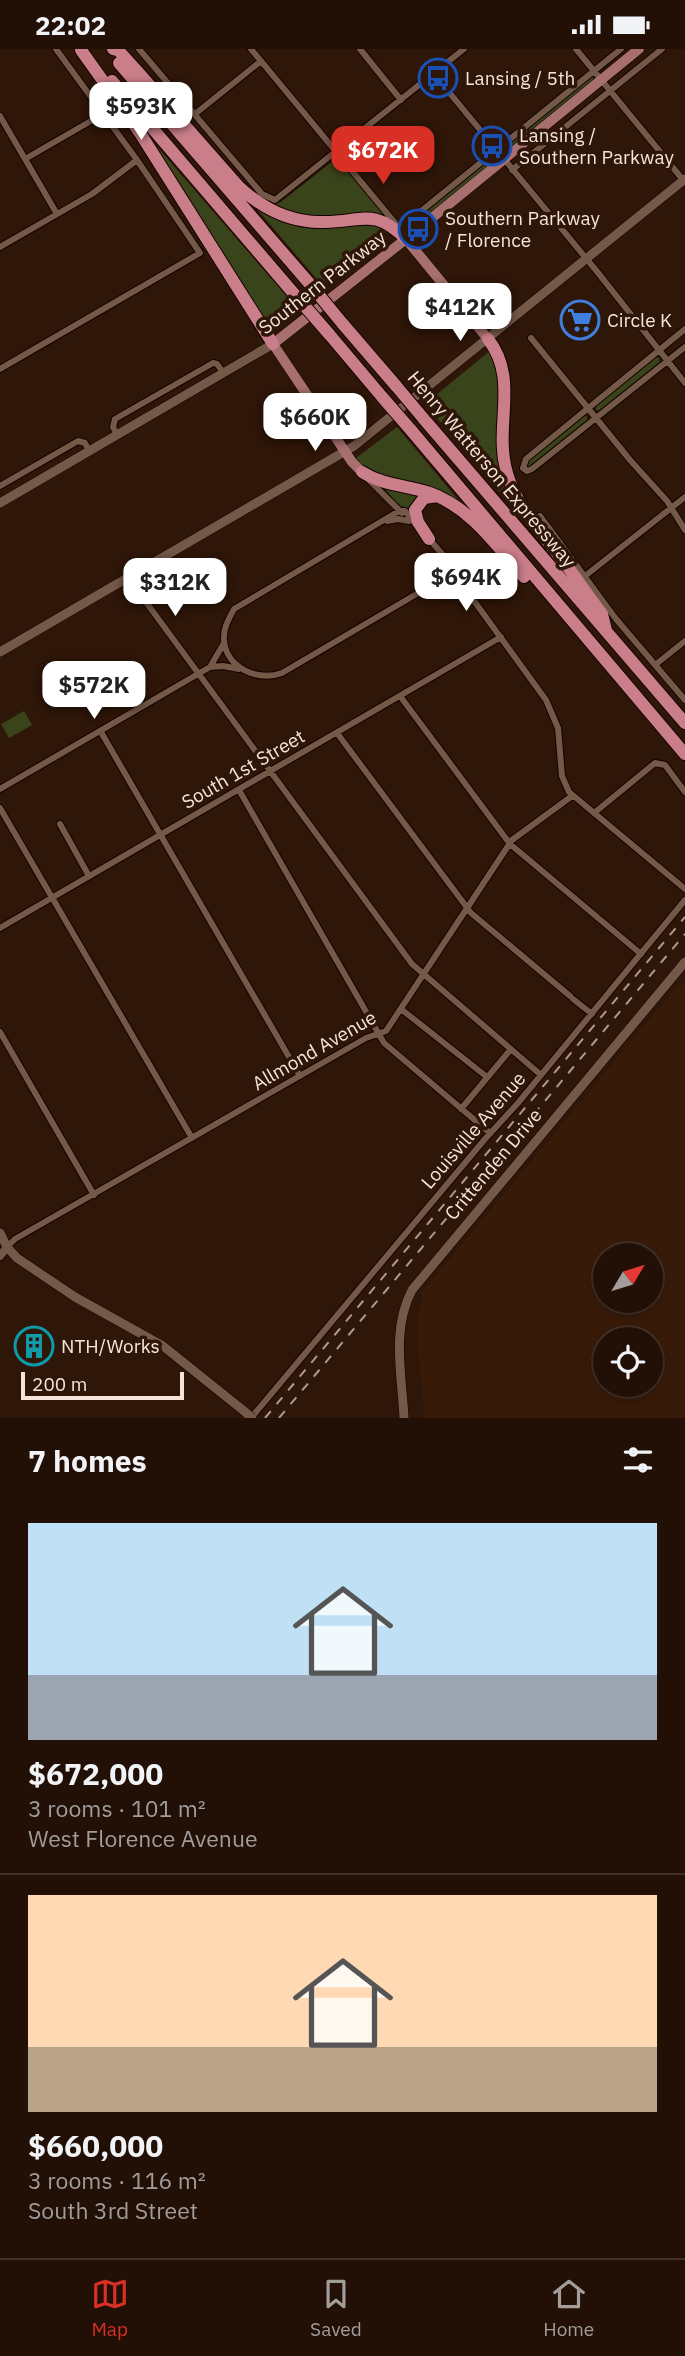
<!DOCTYPE html>
<html lang="en">
<head>
<meta charset="utf-8">
<style>
	body { margin:0; font-family:"IBM Plex Sans",sans-serif; background:#2e1e14; color:#f1f3f6; height:100vh; display:flex; flex-direction:column; font-size:26px; white-space:nowrap }
	* { box-sizing:border-box; margin:0 }
	p { font-size:23px; color:#a29d9b }
	.icon { flex:none; width:38px; height:38px; fill:none; stroke:currentColor; stroke-width:2; stroke-linecap:round; stroke-linejoin:round }
	.map { position:relative; height:1369px; overflow:hidden }
	.panel { display:flex; flex-direction:column; background:#221006; flex:1 }
	.panel>* { flex:none }
	.needle { width:46px; rotate:52deg }
	.tools { position:absolute; left:593px; top:1194px; display:grid; gap:14px }
	.tools a { display:grid; place-items:center; width:70px; height:70px; border-radius:50%; background:#221006; box-shadow:0 4px 10px #0003,0 0 0 2px #3f3028; font-size:35px }
	.scale { position:absolute; left:21px; bottom:18px; width:163px; box-sizing:border-box; padding-left:7px; border:4px solid #f6e4db; border-top:0; font-size:19px; line-height:24px; white-space:nowrap; color:#f6e4db; -webkit-text-stroke:5px #2e1608; paint-order:stroke }
	.price { position:absolute; translate:-50% -60px; padding:0 16px; border-radius:14px; background:#fff; color:#222; font-size:23px; line-height:46px; filter:drop-shadow(0 2px 4px #0008) }
	.price::after { content:''; position:absolute; left:50%; top:42px; width:21px; height:16px; margin-left:-10px; background:inherit; clip-path:polygon(0 0,100% 0,50% 100%) }
	.price.current { background:#d93025; color:#fff }
	ul { padding:0; list-style:none }
	li { display:grid; align-content:center; gap:14px; height:371px; padding:0 28px }
	li+li { border-top:2px solid #3f3028 }
	li span { display:grid; place-items:center; height:217px; border-radius:0px; color:#555 }
	li>.icon { margin-inline-start:auto }
	span .icon { width:126px; height:126px; fill:#fffc; stroke-width:1 }
	li b { font-size:30px }
	h2 { display:flex; justify-content:space-between; align-items:center; height:84px; padding:0 28px; font-size:30px }
	.status { display:flex; justify-content:space-between; align-items:center; height:49px; padding:0 35px; background:#221006; direction:ltr }
	.status svg { height:19px; fill:currentColor }
	.tabs { display:flex; justify-content:space-around; align-items:center; height:98px; border-top:2px solid #3f3028; background:#221006; font-size:19px; color:#a29d9b }
	.tabs a { display:grid; justify-items:center; gap:4px }
	.tabs .current { color:#d93025 }
	.map>svg:first-child { display:block }
</style>
</head>
<body>
<div class="status"><b>22:02</b><svg viewBox="0 0 49 12"><path d="M0 12V9h3v3zM5 12V6h3v6zM10 12V3h3v9zM15 12V0h3v12zM26 1h20v11H26zM47 4h2v5h-2z"/></svg></div>
<div class="map">
<svg width="685" height="1369" viewBox="0 0 685 1369">
	<rect width="100%" height="100%" fill="#2e1608"/>
	<path fill="#381a08" fill-rule="evenodd" d="M685 930V1369H425L417 1291 418 1266 424 1248 420 1245 677 937 679 938ZM606 1206H651V1251H606ZM606 1290H651V1335H606Z"/>
	<path fill="#3a441a" d="M592 27 594 30 590 34 506 101H502Z
		M153 93 295 257 267 281Z
		M496 106 494 112 417 174 408 178 405 174 409 171 411 174Z
		M338 108 388 168C367 160 351 166 329 167 308 168 289 163 270 155L281 153Z
		M250 152 275 166 363 172 389 181 360 202 335 229 322 236Z
		M491 301 499 316 498 393 541 491 425 355Z
		M655 308 659 309 660 316 602 362 596 361V356Z
		M586 366 588 372 529 419 526 417V414Z
		M397 378 460 453 467 459C433 447 383 436 356 411V409Z
		M385 440 420 447 411 466 403 457 400 458Z
		M24 662 32 676 9 689 1 675Z"/>
	<g fill="none" stroke-linecap="round" stroke-linejoin="round">
		<defs>
			<path id="minor" d="M139 0 262 145 275 151 464 0
				M251 0 400 180
				M360 0 401 51
				M576 0 684 132
				M434 25 599 225 685 334
				M195 65 261 12
				M0 67 57 165
				M25 110 103 65
				M512 121 662 0
				M410 171 621 0
				M0 198 92 145 137 111
				M685 280 526 410 523 419 527 422 532 420 685 298
				M531 289 630 411 667 452 685 481
				M0 320 200 204 137 111 56 0
				M117 385 113 378 115 370 213 314 217 315 223 323
				M368 430 402 464
				M0 437 78 392 85 394 89 402
				M399 462H405L408 466 444 507 454 523 282 624C258 633 226 619 224 591 223 579 229 570 234 560Z
				M540 467 616 570 685 651
				M387 472 398 470 409 472
				M453 523 546 651 558 679 562 727 569 743 685 840
				M585 527 685 448
				M129 530 412 915 541 1026
				M655 616 685 592
				M210 618 223 617 239 620
				M400 647 510 795 641 905
				M101 683 300 1027
				M337 684 471 864 570 947
				M0 740 210 618 224 594
				M239 741 384 994 490 1084
				M0 759 192 1089
				M594 764 655 714 665 716 685 743
				M60 775 89 827
				M0 879 501 588
				M573 950 592 965
				M401 960 487 1028
				M0 983 94 1146
				M461 1060 511 1000
				M7 1198 15 1190 366 989 386 982 512 791 572 747
				M251 1369 485 1090 518 1054 685 851"/>
			<path id="tertiary" d="M0 1207 7 1198"/>
			<path id="secondary" d="M0 454 273 295
				M0 603 354 397 685 130
				M0 1184 7 1198 17 1209 75 1248 163 1297 244 1362
				M404 1369C402 1326 391 1281 412 1241L685 913"/>
			<path id="primary" d="M406 190 488 290
				M362 423 352 413 273 295 416 182 639 0"/>
			<path id="motorway" d="M113 0 118 1 138 23 239 138C263 160 291 174 324 173 363 173 373 158 406 190
				M81 1 140 84 273 295
				M119 14 309 234
				M112 32 295 246
				M342 274 397 338
				M329 285 383 349
				M488 290C520 331 493 377 507 424 516 457 543 486 564 513 577 530 589 548 602 565L606 581
				M423 369 685 674
				M410 380 685 705
				M362 423C384 437 407 436 430 444 471 459 496 496 524 528
				M429 490 418 473 415 461 424 449 438 447"/>
		</defs>
		<use href="#minor" stroke="#150200" stroke-width="8"/>
		<use href="#tertiary" stroke="#150200" stroke-width="10"/>
		<use href="#secondary" stroke="#150200" stroke-width="10"/>
		<use href="#primary" stroke="#150200" stroke-width="11"/>
		<use href="#motorway" stroke="#150200" stroke-width="14"/>
		<use href="#minor" stroke="#745848" stroke-width="6"/>
		<use href="#tertiary" stroke="#745848" stroke-width="8"/>
		<use href="#secondary" stroke="#745848" stroke-width="9"/>
		<use href="#primary" stroke="#a86f6f" stroke-width="10"/>
		<use href="#motorway" stroke="#ca7e89" stroke-width="12"/>
		<path stroke="#ae9a8f" stroke-width="2" stroke-dasharray="9 9" stroke-linecap="butt" d="M265 1369 685 868
			M279 1369 685 885"/>
		<defs>
			<path id="secondary-bridge" d="M244 1362 252 1369"/>
			<path id="motorway-bridge" d="M309 234 342 274
				M295 246 329 285
				M397 338 423 369
				M383 349 410 380"/>
		</defs>
		<use href="#secondary-bridge" stroke="#150200" stroke-width="10" stroke-linecap="butt"/>
		<use href="#motorway-bridge" stroke="#150200" stroke-width="14" stroke-linecap="butt"/>
		<use href="#secondary-bridge" stroke="#745848" stroke-width="9"/>
		<use href="#motorway-bridge" stroke="#ca7e89" stroke-width="12"/>
	</g>
	<defs>
		<symbol id="bus-ring" viewBox="-11 -11 22 22"><circle r="9.5" fill="#2e1608" stroke="#1a4fb4" stroke-width="1.5"/><path d="M-5-6H5V4H4V6H2V4H-2V6H-4V4H-5ZM-3.5-4V0h7V-4ZM-3.5 1.2v1.5H-2V1.2ZM2 1.2v1.5H3.5V1.2Z" fill="#1a4fb4"/></symbol>
		<symbol id="supermarket-ring" viewBox="-11 -11 22 22"><circle r="9.5" fill="#2e1608" stroke="#3f7fe0" stroke-width="1.5"/><path d="M-6-5.5h2.5l.6 2H6L4.5 2H-2.5L-4.4-4H-6ZM-1.5 3.2a1.3 1.3 0 1 0 .1 0ZM3 3.2a1.3 1.3 0 1 0 .1 0Z" fill="#3f7fe0"/></symbol>
		<symbol id="building-ring" viewBox="-11 -11 22 22"><circle r="9.5" fill="#2e1608" stroke="#0f9aa8" stroke-width="1.5"/><path d="M-4-6H4V6H1V3H-1V6H-4ZM-2.5-4.3h1.7v1.8h-1.7ZM.8-4.3h1.7v1.8H.8ZM-2.5-1h1.7V.8h-1.7ZM.8-1h1.7V.8H.8Z" fill="#0f9aa8"/></symbol>
	</defs>
	<g fill-rule="evenodd">
		<use href="#bus-ring" x="416" y="7" width="44" height="44"/>
		<use href="#bus-ring" x="470" y="75" width="44" height="44"/>
		<use href="#bus-ring" x="396" y="158" width="44" height="44"/>
		<use href="#supermarket-ring" x="558" y="249" width="44" height="44"/>
		<use href="#building-ring" x="12" y="1275" width="44" height="44"/>
	</g>
	<g text-anchor="middle" stroke-width="7" stroke-linejoin="round" paint-order="stroke">
		<g font-size="19" fill="#f6e4db" stroke="#2e1608" text-anchor="start">
			<text x="465" y="36">Lansing / 5th</text>
			<text x="519" y="93">Lansing /<tspan x="519" dy="22">Southern Parkway</tspan></text>
			<text x="445" y="176">Southern Parkway<tspan x="445" dy="22">/ Florence</tspan></text>
			<text x="607" y="278">Circle K</text>
			<text x="61" y="1304">NTH/Works</text>
		</g>
		<g font-size="19" fill="#f6e4db" stroke="#2e1608">
			<text transform="translate(322 233) rotate(-38)" y="7">Southern Parkway</text>
			<text transform="translate(492 420) rotate(50)" y="7">Henry Watterson Expressway</text>
			<text transform="translate(243 720) rotate(-30)" y="7">South 1st Street</text>
			<text transform="translate(314 1001) rotate(-30)" y="7">Allmond Avenue</text>
			<text transform="translate(473 1081) rotate(-49)" y="7">Louisville Avenue</text>
			<text transform="translate(493 1115) rotate(-50)" y="7">Crittenden Drive</text>
		</g>
	</g>
</svg>
<div class="tools">
<a><svg class="needle" viewBox="-14 -14 28 28"><path d="M0-13l5 13h-10z" fill="#e53935"/><path d="M0 13l5-13h-10z" fill="#a29d9b"/></svg></a>
<a><svg class="icon" aria-label="locate" viewBox="0 0 24 24"><circle cx="12" cy="12" r="6"/><path d="M12 2v4M12 18v4M2 12h4M18 12h4"/></svg></a>
</div>
<div class="scale">200 m</div>
<b class="price" style="left:141px;top:93px">$593K</b>
<b class="price current" style="left:383px;top:137px">$672K</b>
<b class="price" style="left:460px;top:294px">$412K</b>
<b class="price" style="left:315px;top:404px">$660K</b>
<b class="price" style="left:466px;top:564px">$694K</b>
<b class="price" style="left:175px;top:569px">$312K</b>
<b class="price" style="left:94px;top:672px">$572K</b>
</div>
<section class="panel">
<h2>7 homes<svg class="icon" aria-label="filters" viewBox="0 0 24 24"><path d="M4 7h16M4 17h16"/><circle cx="9" cy="7" r="2"/><circle cx="15" cy="17" r="2"/></svg></h2>
<ul>
<li><span style="background:linear-gradient(#bfe0f5 70%,#9aa5b1 0)"><svg class="icon" aria-label="home" viewBox="0 0 24 24"><path d="M3 11l9-7 9 7M6 9v11h12V9"/></svg></span><div><b>$672,000</b><p>3 rooms · 101 m²</p><p>West Florence Avenue</p></div></li>
<li><span style="background:linear-gradient(#ffd9b3 70%,#b9a48a 0)"><svg class="icon" aria-label="home" viewBox="0 0 24 24"><path d="M3 11l9-7 9 7M6 9v11h12V9"/></svg></span><div><b>$660,000</b><p>3 rooms · 116 m²</p><p>South 3rd Street</p></div></li>
</ul>
</section>
<nav class="tabs">
<a class="current"><svg class="icon" aria-label="map" viewBox="0 0 24 24"><path d="M3 6l6-2 6 2 6-2v14l-6 2-6-2-6 2zM9 4v14M15 6v14"/></svg>Map</a>
<a><svg class="icon" aria-label="saved" viewBox="0 0 24 24"><path d="M7 4h10v16l-5-4-5 4z"/></svg>Saved</a>
<a><svg class="icon" aria-label="home" viewBox="0 0 24 24"><path d="M3 11l9-7 9 7M6 9v11h12V9"/></svg>Home</a>
</nav>
</body>
</html>
